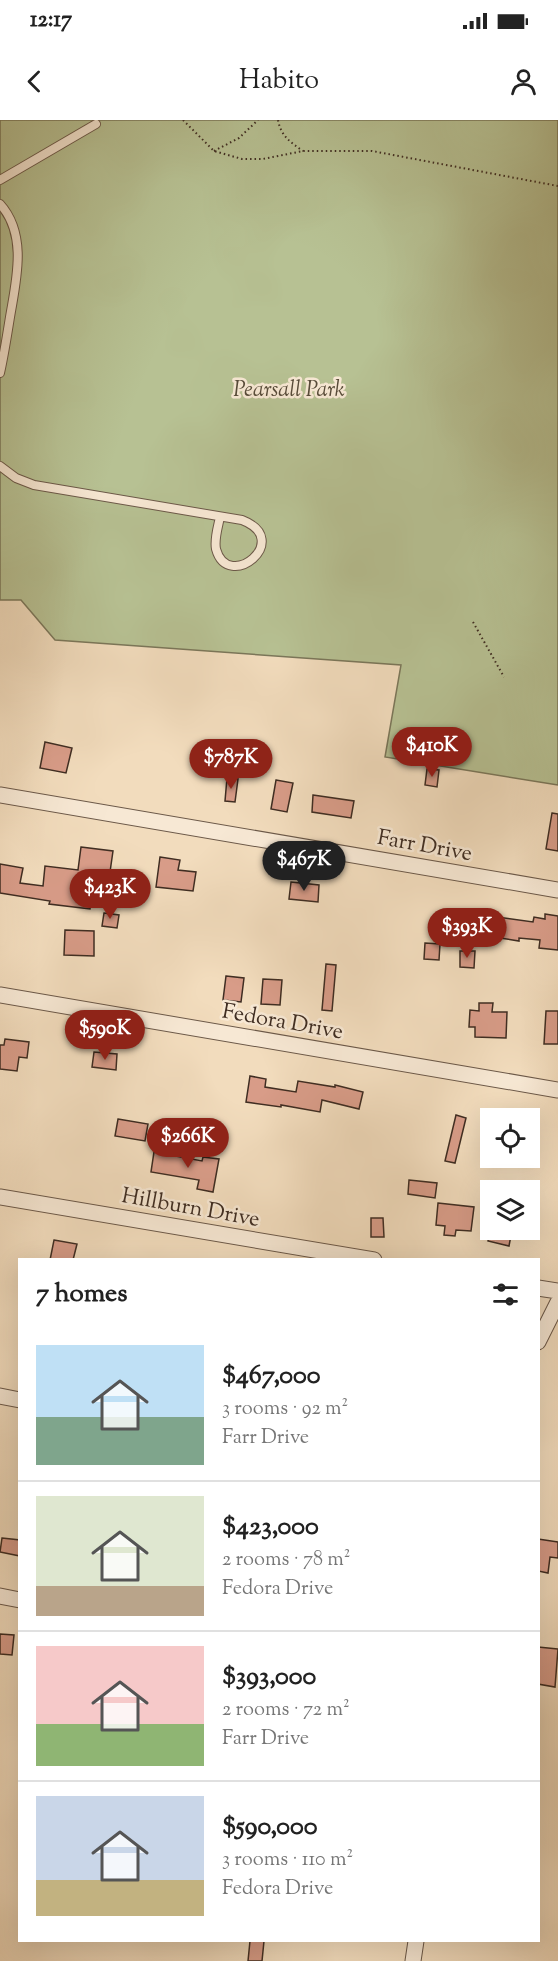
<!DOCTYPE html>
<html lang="en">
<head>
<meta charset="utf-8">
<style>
	body { margin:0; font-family:"Sorts Mill Goudy",serif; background:#f2f2f2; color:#222; height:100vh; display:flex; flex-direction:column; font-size:22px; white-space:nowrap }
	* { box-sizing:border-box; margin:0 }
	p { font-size:20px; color:#767676 }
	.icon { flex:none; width:33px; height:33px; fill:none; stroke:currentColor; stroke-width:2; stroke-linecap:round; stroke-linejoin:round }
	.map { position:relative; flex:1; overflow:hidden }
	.details { position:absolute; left:18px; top:1138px; width:522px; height:684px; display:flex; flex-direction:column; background:#fff; border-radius:0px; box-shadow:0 6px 24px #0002 }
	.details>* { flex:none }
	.fabs { position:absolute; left:480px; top:988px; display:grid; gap:12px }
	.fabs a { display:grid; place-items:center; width:60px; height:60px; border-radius:0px; background:#fff; box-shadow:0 6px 24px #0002; font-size:30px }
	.price { position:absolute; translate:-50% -51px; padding:0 14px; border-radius:21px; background:#8f2418; color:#fff; font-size:20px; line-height:39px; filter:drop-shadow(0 2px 3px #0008) }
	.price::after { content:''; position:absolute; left:50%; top:36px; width:18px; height:14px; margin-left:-9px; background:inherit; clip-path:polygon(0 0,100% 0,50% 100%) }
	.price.current { background:#222; color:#fff }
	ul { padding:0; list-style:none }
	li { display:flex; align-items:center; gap:18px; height:150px; padding:0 18px }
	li+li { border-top:2px solid #e0e0e0 }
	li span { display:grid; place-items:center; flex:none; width:168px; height:120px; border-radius:0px; color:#555 }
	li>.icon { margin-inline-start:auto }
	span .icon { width:72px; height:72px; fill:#fffc; stroke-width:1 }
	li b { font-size:26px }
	h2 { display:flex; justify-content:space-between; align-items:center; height:72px; padding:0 18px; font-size:26px }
	.status { display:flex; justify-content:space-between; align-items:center; height:42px; padding:0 30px; background:#fff; direction:ltr }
	.status svg { height:16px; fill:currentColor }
	header { display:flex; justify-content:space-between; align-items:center; height:78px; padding:0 18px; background:#fff; font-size:27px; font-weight:600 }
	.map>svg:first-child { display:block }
</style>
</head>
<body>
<div class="status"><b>12:17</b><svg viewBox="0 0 49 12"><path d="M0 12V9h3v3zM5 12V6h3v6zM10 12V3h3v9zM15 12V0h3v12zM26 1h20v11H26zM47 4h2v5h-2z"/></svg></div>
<header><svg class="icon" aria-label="back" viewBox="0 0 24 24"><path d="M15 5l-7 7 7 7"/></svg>Habito<svg class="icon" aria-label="person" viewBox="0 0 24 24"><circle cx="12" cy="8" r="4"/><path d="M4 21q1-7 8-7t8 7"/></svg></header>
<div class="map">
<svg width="558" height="1841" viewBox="0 0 558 1841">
	<rect width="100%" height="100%" fill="#f2dcbd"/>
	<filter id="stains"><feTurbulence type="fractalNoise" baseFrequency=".00333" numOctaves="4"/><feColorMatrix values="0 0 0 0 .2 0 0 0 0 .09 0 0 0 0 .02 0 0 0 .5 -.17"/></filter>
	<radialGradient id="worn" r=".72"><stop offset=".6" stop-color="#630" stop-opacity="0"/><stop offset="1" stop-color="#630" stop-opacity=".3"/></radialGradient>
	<path fill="#b7c193" stroke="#7b775a" stroke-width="1.5" d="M0 0H558V665L385 637 401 545 55 520 21 480H0Z"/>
	<path fill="#d89c88" stroke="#3f2d22" stroke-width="1.5" d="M45 622 72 628 66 653 40 648Z
		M427 649 439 650 437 667 425 665Z
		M227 658 238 659 235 682 225 681Z
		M276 660 293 663 287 692 271 689Z
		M313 675 354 681 351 698 312 692Z
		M552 693 558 694V731L546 729Z
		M81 727 113 731 107 773 92 771 90 789 49 784 50 781 0 773V744L23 748 20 763 43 766 45 746 78 750Z
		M160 737 180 740 178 750 196 752 193 771 156 767Z
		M291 762 319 765 318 782 289 779Z
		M104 793 119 795 117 808 102 806Z
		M545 794 558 796V830L539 828 540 820 519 818V821L487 816 490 796 533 802 534 797 545 799Z
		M65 810 94 811V836L64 835Z
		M425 823 440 824 439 840 424 839Z
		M460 831H475L474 848 460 847Z
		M326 844 336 845 332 891 322 890Z
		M226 856 244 858 241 882 223 880Z
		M263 859 282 860 280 885 261 884Z
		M479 883H493L492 892H507L506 918 475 917V907H469L470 890 479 891Z
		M546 891H558V924H544Z
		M5 919 29 922 27 938 19 937 17 951 0 949V925H4Z
		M94 932 117 934 116 950 92 947Z
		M250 956 266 959 265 967 296 972 298 961 335 967V965L363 972 359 989 322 980 320 992 281 985V987L246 982Z
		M456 995 466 998 455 1043 445 1041Z
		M118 999 148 1004 145 1021 115 1016Z
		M154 1032 202 1041 203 1037 219 1039 213 1072 197 1069 199 1060 151 1052Z
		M409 1060 437 1063 435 1078 408 1074Z
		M438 1083 474 1087 471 1111 456 1110 455 1116 444 1115 445 1106 436 1105Z
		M371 1098H383L384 1117H371Z
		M490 1110H512L509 1126 488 1121Z
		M54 1120 77 1124 73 1140H50Z
		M2 1418 20 1420V1436L0 1432Z
		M538 1419 558 1422V1438L550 1437 548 1453 538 1451Z
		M0 1514 14 1515 12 1535 0 1534Z
		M538 1527 558 1529 555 1567 538 1564Z
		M250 1821H264L262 1841H248Z"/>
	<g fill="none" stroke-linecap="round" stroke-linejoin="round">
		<defs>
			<path id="lane" d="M0 60 96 4
				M0 84C28 115 16 161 10 197 7 216 4 235 0 253
				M0 346 16 358 34 365 242 400C294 420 228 473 216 429 214 419 218 407 220 397"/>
			<path id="street" d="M0 675 558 770
				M0 875 558 970
				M0 1077 374 1140
				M538 1168 558 1171
				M538 1222 558 1182
				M0 1276 20 1280
				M0 1476 20 1480
				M413 1841 416 1821"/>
		</defs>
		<use href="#lane" stroke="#6c5949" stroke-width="10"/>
		<use href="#street" stroke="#6c5949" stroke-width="17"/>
		<path stroke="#3f2d22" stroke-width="2" stroke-dasharray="1.5 3" stroke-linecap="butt" d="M183 0 214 31 242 39H263L303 31H372L558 66
			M278 0C281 16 290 22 303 31
			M214 31 239 18 258 0
			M473 502 504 557"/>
		<use href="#lane" stroke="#f7e8d4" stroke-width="8"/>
		<use href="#street" stroke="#f7e8d4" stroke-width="15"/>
	</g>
	<g text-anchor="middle" stroke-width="5" stroke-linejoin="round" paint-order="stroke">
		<g font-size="22" font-style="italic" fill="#574b39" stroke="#f7e8d4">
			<text x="289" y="276">Pearsall Park</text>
		</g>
		<g font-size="22" fill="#3f2d22" stroke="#f7e8d4">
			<text transform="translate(425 724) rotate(10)" y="8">Farr Drive</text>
			<text transform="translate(283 900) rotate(10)" y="8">Fedora Drive</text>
			<text transform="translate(191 1086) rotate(10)" y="8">Hillburn Drive</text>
		</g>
	</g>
	<rect width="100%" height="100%" filter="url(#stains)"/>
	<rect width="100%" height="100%" fill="url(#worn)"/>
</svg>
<div class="fabs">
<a><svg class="icon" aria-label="locate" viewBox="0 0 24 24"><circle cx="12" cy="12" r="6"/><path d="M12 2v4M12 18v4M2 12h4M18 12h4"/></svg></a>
<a><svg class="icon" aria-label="layers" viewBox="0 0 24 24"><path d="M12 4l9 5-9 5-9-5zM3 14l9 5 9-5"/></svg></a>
</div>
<b class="price" style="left:432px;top:658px">$410K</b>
<b class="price" style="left:231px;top:670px">$787K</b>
<b class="price current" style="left:304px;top:772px">$467K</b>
<b class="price" style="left:110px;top:800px">$423K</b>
<b class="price" style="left:467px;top:839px">$393K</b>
<b class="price" style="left:105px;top:941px">$590K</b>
<b class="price" style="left:188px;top:1049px">$266K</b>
<section class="details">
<h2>7 homes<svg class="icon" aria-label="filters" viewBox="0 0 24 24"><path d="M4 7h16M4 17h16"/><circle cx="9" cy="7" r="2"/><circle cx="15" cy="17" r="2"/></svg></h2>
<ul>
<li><span style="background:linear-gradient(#bfe0f5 60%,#7fa58c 0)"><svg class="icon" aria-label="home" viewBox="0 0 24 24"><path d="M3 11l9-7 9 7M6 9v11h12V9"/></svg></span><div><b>$467,000</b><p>3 rooms · 92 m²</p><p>Farr Drive</p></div></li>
<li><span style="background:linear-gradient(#dfe7d0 75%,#b9a48a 0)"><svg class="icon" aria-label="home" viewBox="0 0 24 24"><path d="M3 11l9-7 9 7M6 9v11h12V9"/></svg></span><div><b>$423,000</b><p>2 rooms · 78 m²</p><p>Fedora Drive</p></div></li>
<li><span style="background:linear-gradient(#f6c9c9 65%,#8fb573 0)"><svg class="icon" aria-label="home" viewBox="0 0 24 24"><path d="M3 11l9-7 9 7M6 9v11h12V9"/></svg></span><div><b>$393,000</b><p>2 rooms · 72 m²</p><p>Farr Drive</p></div></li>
<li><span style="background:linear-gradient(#c9d6e8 70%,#c2b280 0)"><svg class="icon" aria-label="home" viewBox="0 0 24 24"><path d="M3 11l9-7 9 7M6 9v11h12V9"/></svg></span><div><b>$590,000</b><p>3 rooms · 110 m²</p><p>Fedora Drive</p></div></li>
</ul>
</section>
</div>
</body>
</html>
